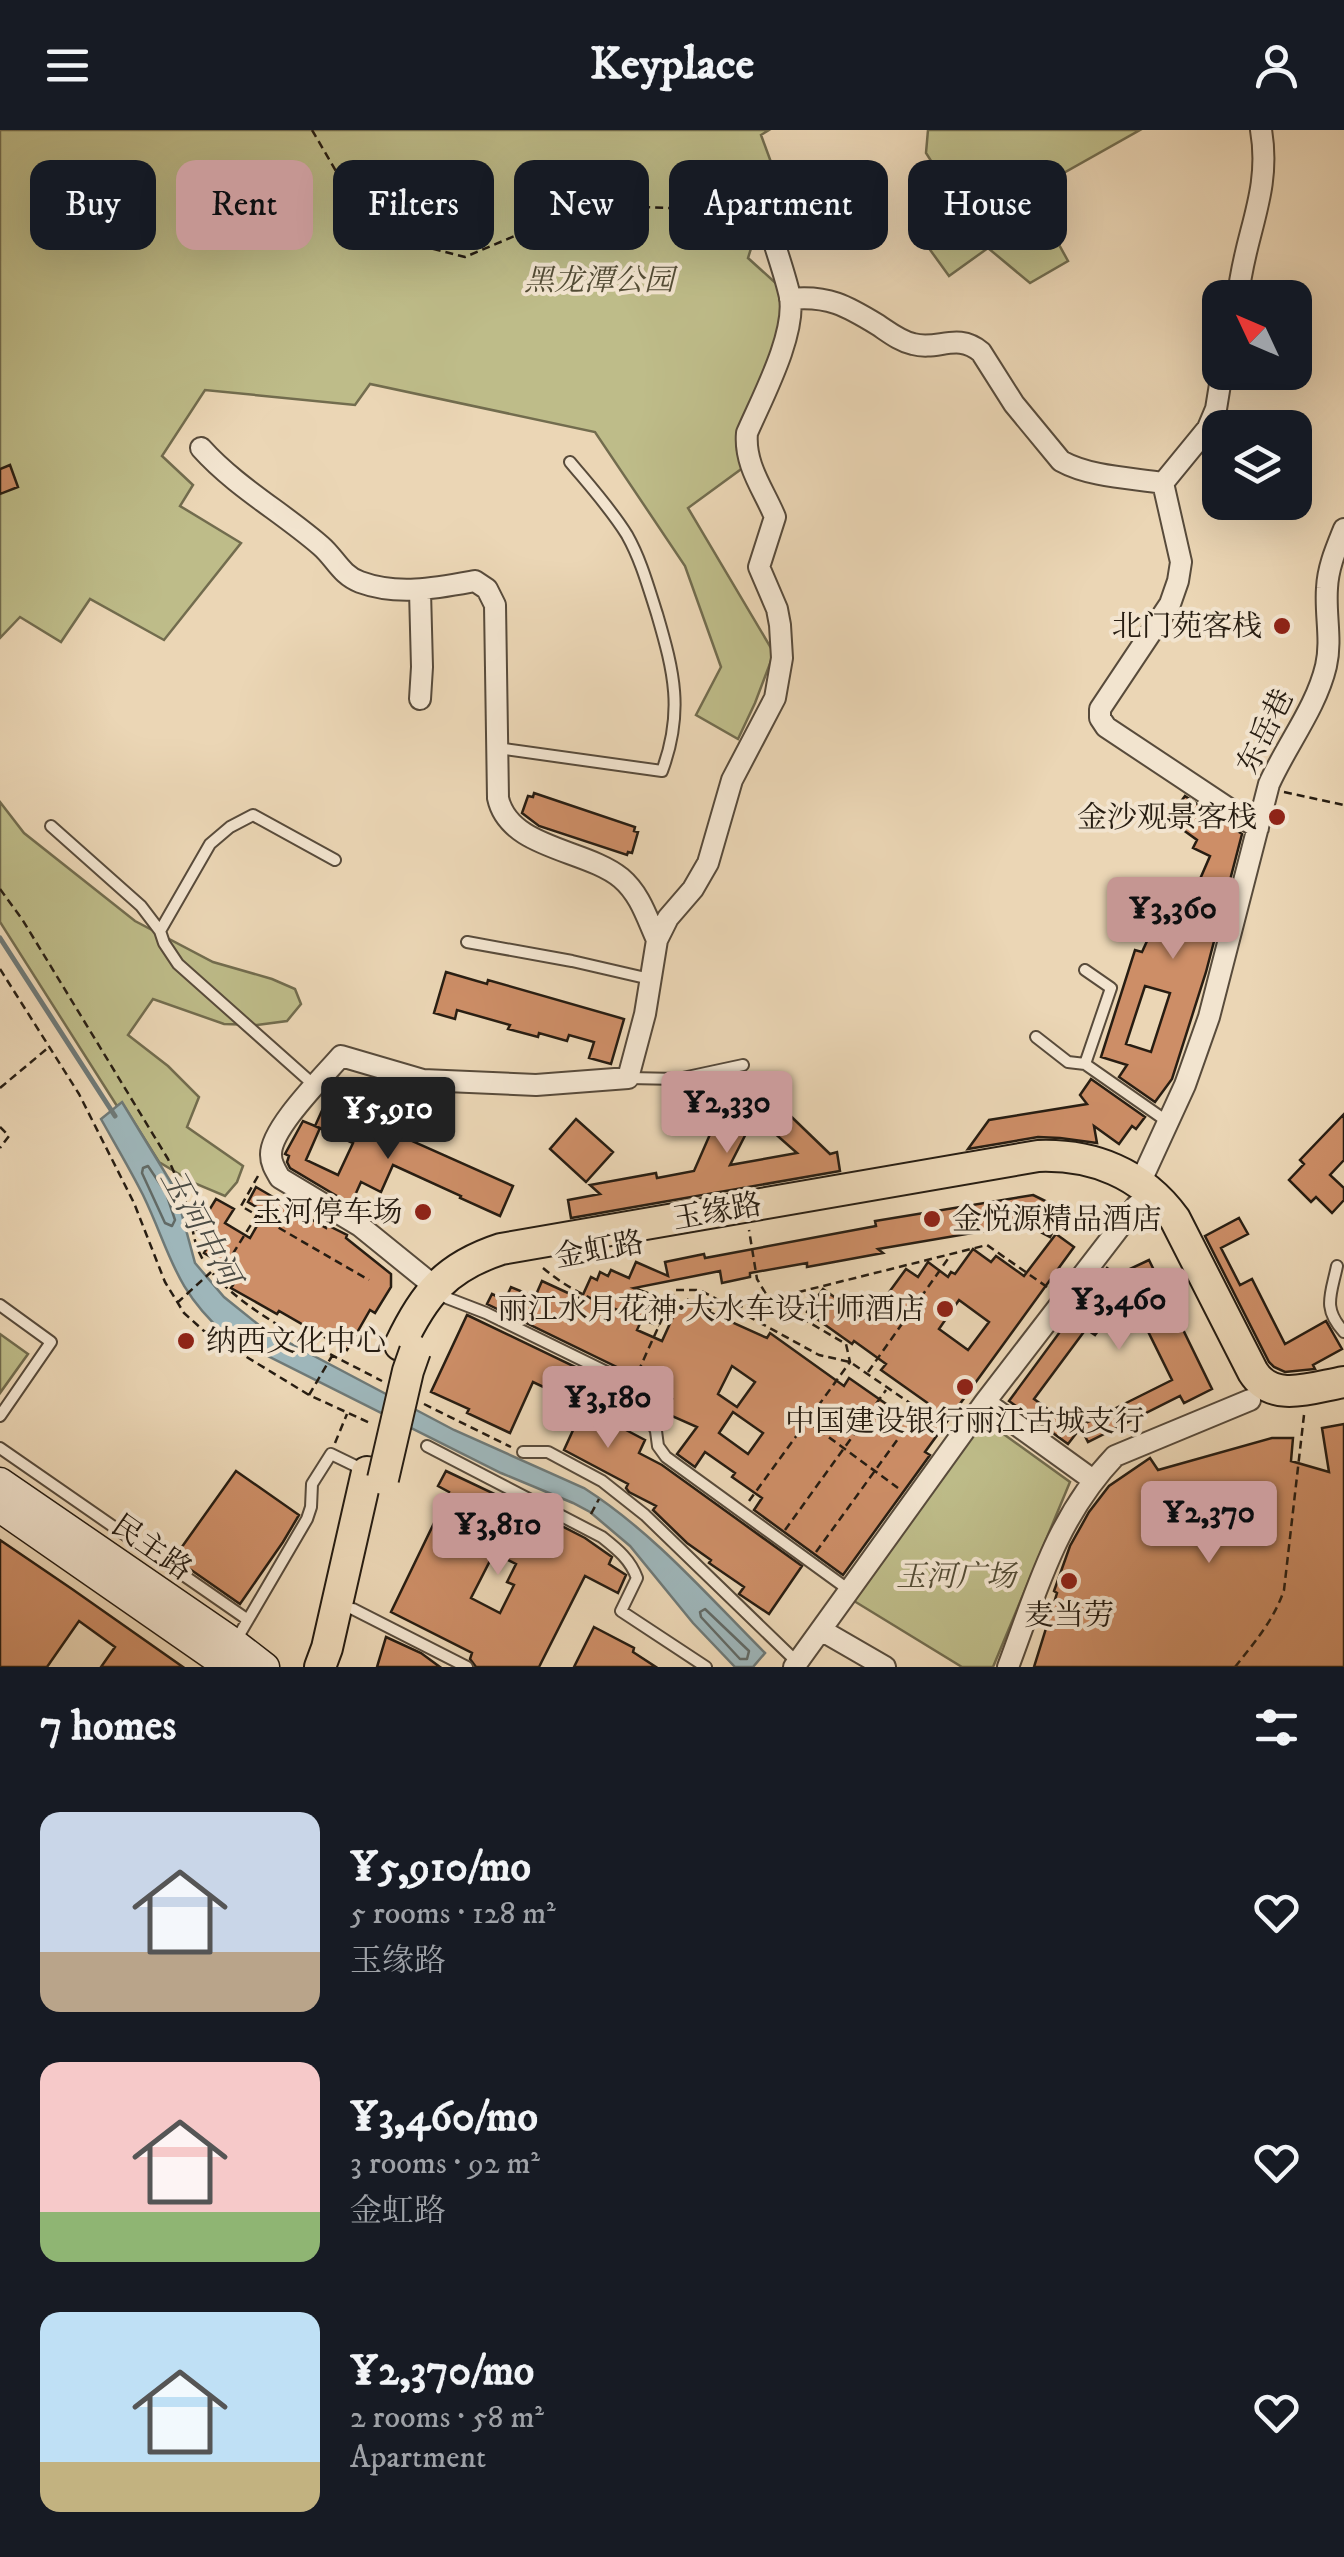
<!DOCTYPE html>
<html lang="en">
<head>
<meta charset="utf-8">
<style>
	body { margin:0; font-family:"IM FELL DW Pica","Noto Serif SC",serif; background:#20242c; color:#f1f3f6; height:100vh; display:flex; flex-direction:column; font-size:38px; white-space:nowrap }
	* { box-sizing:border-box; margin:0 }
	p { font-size:32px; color:#9ea1a6 }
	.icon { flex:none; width:55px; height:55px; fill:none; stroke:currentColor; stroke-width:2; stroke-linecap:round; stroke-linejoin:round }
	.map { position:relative; height:1537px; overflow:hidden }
	.drawer { display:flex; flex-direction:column; background:#171b24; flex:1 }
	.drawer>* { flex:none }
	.guide { position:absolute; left:30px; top:30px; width:1285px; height:90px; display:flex; gap:20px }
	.needle { width:65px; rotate:314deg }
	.buttons { position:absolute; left:1202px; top:150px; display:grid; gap:20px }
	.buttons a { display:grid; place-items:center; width:110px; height:110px; border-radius:20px; background:#171b24; box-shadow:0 10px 40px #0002; font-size:50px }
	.price { position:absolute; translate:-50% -85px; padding:0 22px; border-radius:10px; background:#c59692; color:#111; font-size:32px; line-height:65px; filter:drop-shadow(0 2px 5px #0008) }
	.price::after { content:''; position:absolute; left:50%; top:60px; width:30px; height:22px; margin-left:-15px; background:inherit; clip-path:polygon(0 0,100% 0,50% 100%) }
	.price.current { background:#222; color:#fff }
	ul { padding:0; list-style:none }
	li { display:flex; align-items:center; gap:30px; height:250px; padding:0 40px }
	li span { display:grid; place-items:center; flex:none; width:280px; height:200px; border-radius:20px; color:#555 }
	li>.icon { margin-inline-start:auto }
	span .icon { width:120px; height:120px; fill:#fffc; stroke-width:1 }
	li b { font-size:42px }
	h2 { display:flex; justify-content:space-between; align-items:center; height:120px; padding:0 40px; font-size:42px }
	.tag { padding:0 35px; border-radius:20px; background:#171b24; box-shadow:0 10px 40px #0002; font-size:35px; line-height:90px }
	.tag.current { background:#c59692; color:#111 }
	header { display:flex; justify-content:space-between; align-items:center; height:130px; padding:0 40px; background:#171b24; font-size:45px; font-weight:700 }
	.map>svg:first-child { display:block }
</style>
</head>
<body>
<header><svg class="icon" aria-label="menu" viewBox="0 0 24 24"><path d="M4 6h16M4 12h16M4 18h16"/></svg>Keyplace<svg class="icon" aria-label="person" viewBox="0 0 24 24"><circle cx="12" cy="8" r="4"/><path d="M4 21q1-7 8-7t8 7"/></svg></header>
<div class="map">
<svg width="1344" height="1537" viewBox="0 0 1344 1537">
	<rect width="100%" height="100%" fill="#ebd6b5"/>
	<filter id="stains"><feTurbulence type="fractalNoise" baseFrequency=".002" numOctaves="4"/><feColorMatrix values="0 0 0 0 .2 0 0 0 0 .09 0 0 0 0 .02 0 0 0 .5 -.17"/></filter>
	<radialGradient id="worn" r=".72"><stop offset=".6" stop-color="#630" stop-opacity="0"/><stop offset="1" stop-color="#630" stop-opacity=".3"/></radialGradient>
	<path fill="#bebc89" stroke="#726c4e" stroke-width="2.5" d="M0 0H769L761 5 775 43 748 128 780 157 785 188 737 320 744 337 688 378 774 523 755 573 738 609 696 585 721 537 685 436 595 302 370 254 355 275 205 260 162 326 193 355 180 376 241 413 164 510 90 469 61 512 20 487 0 508Z
		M928 0H1140L1030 62 1068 131 1030 153 988 118 949 146 923 110 964 83 926 23Z
		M0 672 24 703 135 791 213 832 272 849 295 859 301 874 287 891 257 895 224 894 153 869 128 905 168 936 199 967 187 997 243 1036 237 1052 225 1066 194 1053 159 1032 122 973 117 976 0 792Z
		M0 1204 28 1224 0 1263Z
		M984 1290 1070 1352 993 1537H962L854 1471Z"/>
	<path fill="#9eb6ba" stroke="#6e7977" stroke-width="2.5" d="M122 972 175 1059 195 1133 224 1167 265 1200 454 1300 584 1358C653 1402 708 1466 765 1523L753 1537H735L693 1493 630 1416 590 1382 573 1373 501 1343 226 1205C173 1158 171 1123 143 1065 130 1039 115 1014 101 989Z"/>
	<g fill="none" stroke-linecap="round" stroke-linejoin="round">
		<path stroke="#626a66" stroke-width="2.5" d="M148 1036 166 1063 175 1090 172 1096 165 1093 142 1043 143 1038Z
			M705 1479 749 1521 747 1529H740L701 1487 700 1482Z"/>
		<path stroke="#6e7977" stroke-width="5" d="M0 808 115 986"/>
	</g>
	<path fill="#cd8e67" stroke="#271d12" stroke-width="2.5" fill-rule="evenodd" d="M10 335 18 357 0 364V339Z
		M534 663 635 697 634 701 638 702 632 723 628 722 627 725 539 696 522 683 528 666 533 667Z
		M1185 666 1242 704 1206 842 1172 949 1155 972 1119 947 1127 935 1101 927 1135 820 1142 822 1171 759 1182 764 1188 752 1197 756 1210 726 1193 718 1197 710 1168 689ZM1181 772 1206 784 1197 810 1168 802ZM1145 856 1170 863 1151 922 1126 914Z
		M446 842 487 854 488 850 624 889 611 934 589 928 594 912 569 905 567 911 539 903 538 907 508 899 510 895 457 880 455 889 434 883Z
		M760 946 780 965 774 970 830 1024 837 1022 840 1041 571 1088 568 1070 600 1064 590 1055 656 1043 657 1048 694 1041 732 954ZM755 986 797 1023 730 1035Z
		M1091 949 1145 987 1136 999 1132 996 1119 1014 1094 996 1097 1013 1060 1008 1038 1007 968 1019 989 990 1087 974 1080 965Z
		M325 974 363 991 365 985 387 995 385 999 513 1056 500 1086 460 1068 461 1066 393 1035 381 1062 361 1052 352 1072H347L290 1038 287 1032 289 1026 285 1024 303 991 320 998 306 1030 338 1045 353 1013 315 996Z
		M1344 984V1030L1330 1045 1344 1058V1070L1332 1083 1316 1067 1311 1072 1289 1050 1304 1034 1300 1030Z
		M576 989 613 1022 586 1052 550 1019Z
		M256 1057 326 1098 327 1095 347 1105 346 1108 391 1144V1157L375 1183 370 1180 347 1220 279 1181 277 1184 231 1158 235 1152 226 1147 231 1139 204 1123 212 1109 197 1100 216 1069 234 1079 225 1093 250 1108 265 1082 248 1072Z
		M1033 1065 1064 1080 1050 1107 1025 1094 878 1119 883 1123 807 1137V1133L750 1143V1147L722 1153 720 1141 634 1158 653 1165 637 1200 662 1211 678 1176 684 1179 688 1170 710 1180 709 1182 767 1208 770 1203 844 1256 849 1248 915 1294 929 1274 881 1240 886 1234 854 1211 852 1214 807 1182 823 1159 868 1191 906 1139 918 1147 928 1132 948 1147 951 1142 955 1144 973 1119 991 1132 996 1126 1024 1146 1056 1104 1074 1117 925 1322 930 1325 843 1445 754 1380 762 1368 732 1347 735 1343 705 1322 695 1337 677 1324 697 1297 665 1283 672 1269 638 1254 629 1243 487 1174 492 1164 505 1170 511 1157 535 1167 542 1151 581 1169 591 1147 597 1150 600 1142 608 1146 611 1140 629 1148 636 1132 668 1146 665 1132 704 1124 705 1128 876 1096 875 1091ZM959 1170 989 1192 968 1220 939 1199ZM732 1236 755 1252 737 1277 718 1264ZM733 1282 763 1303 748 1324 719 1303Z
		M1239 1088 1248 1104 1221 1118 1240 1155 1252 1149 1285 1214 1326 1191 1342 1219 1313 1235 1315 1239 1285 1242 1274 1237 1269 1232 1205 1106Z
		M1149 1130 1212 1259 1184 1273 1180 1266 1088 1312 1080 1296 1172 1250 1128 1161 1095 1205 1086 1199 1034 1269 1078 1301 1068 1314 1009 1271 1107 1138 1117 1145Z
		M467 1185 619 1258 622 1262 609 1291 645 1310 639 1323 662 1335 802 1436 769 1484 739 1464 744 1457 709 1433 711 1430 687 1413 653 1380 656 1376 629 1362 626 1358 628 1354 564 1320 584 1276 533 1252 510 1303 467 1283 469 1279 431 1262Z
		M1344 1294V1537H1034L1057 1463 1054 1461 1070 1416 1089 1382 1109 1356 1150 1328 1158 1340 1272 1308H1293L1291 1331 1329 1342 1322 1298Z
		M236 1341 299 1385 283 1412 240 1474 174 1428Z
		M446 1341 520 1376 516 1385 542 1397 546 1388 585 1408 612 1427 609 1434 626 1445 618 1463 585 1446 539 1537H476L470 1529 472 1523 391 1482 449 1362 438 1356ZM494 1423 516 1434 507 1452 514 1455 500 1483 471 1468Z
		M0 1410 72 1459 183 1537H101L115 1517 79 1491 47 1537H0Z
		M594 1497 634 1518 633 1522 656 1537H574Z
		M386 1507 421 1523 440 1537H377Z"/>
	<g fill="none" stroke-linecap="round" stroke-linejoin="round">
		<defs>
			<path id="lane" d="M497 618 662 641C684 582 674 542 657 484 648 456 641 430 627 405 611 379 590 356 570 332
				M51 696 141 776 160 801
				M467 812 572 831 650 849
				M1036 907 1068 932 1085 934 1168 992
				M1085 934 1111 858 1085 840
				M629 948 678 949 743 935
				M314 955 178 834 164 813 160 801 210 714 230 697 253 685 335 730
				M1337 1136C1331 1165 1322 1178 1344 1202
				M447 1168 486 1183 625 1251 644 1275 656 1301 658 1316 666 1327 849 1460
				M0 1175 51 1212 0 1286
				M427 1316 602 1407C617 1419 630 1429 637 1448L621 1481 706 1537
				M0 1318 248 1490
				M523 1322H548L602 1351 645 1385 797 1532
				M353 1479 467 1537
				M235 1512 307 1389 311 1377 312 1354 331 1324 366 1341"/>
			<path id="street" d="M1238 168C1243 107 1272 63 1261 0
				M790 169C828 165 847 176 878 195 890 203 900 211 913 214 938 221 957 202 981 222L1014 274 1061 331C1090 347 1131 348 1163 353
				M1222 242 1216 279 1208 298 1163 353 1181 432 1178 451 1170 474 1100 579V588L1106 597 1258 698
				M201 318C236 357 282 382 321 416 335 428 341 445 360 452 398 466 437 458 475 451L487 459 495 475 498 668C509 719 586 719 621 748 640 764 647 788 657 810
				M420 569 422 537 420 461
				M1140 1053 1185 955 1209 887 1269 654C1287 614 1316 578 1326 536 1332 510 1325 485 1327 458 1328 437 1336 419 1344 399
				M434 1156 360 1096 280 1048C276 1041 271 1034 271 1025 270 999 323 947 341 926L423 950 536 955 628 948 645 884 657 810 668 788 693 759 708 733 732 650 775 568 782 528 780 495 777 479 759 437 775 387C764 360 744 335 747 303 762 268 796 205 790 167 785 144 776 121 770 98
				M985 1272 1093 1350
				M821 1500 885 1537
				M794 1537 985 1272 1136 1076
				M1008 1537C1037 1460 1056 1388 1115 1326L1250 1270"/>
			<path id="secondary" d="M0 1352 230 1510 265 1537
				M0 1378 229 1537"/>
			<path id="primary" d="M400 1215C424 1164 446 1137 501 1119L1038 1026C1092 1024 1142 1043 1175 1089L1253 1242C1273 1274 1314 1257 1344 1252
				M320 1537 327 1518 367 1342"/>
		</defs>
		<use href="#lane" stroke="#584b3b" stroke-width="14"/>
		<use href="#street" stroke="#584b3b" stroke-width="24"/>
		<use href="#secondary" stroke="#271d12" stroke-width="31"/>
		<use href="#primary" stroke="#271d12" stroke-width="34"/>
		<path stroke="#271d12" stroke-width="2.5" stroke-dasharray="8 5" stroke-linecap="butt" d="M312 0 372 103 465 127 588 75 671 78 730 35 753 42
			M1284 662 1344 675
			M0 759 22 789 168 1029C177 1048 184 1066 190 1087 193 1099 194 1113 200 1124 223 1175 333 1225 382 1251
			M0 839 79 964 134 1073 165 1152 184 1183 204 1201 309 1265 370 1293
			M0 958 49 917
			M0 997 9 1006 0 1018
			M258 1046 241 1076 369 1150
			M543 1138C577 1167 618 1180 659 1196
			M219 1146 257 1085
			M177 1173 211 1142
			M735 1178 987 1115 1050 1159
			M638 1242 675 1160H700L819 1225 850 1232 945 1297
			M868 1242 950 1126
			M309 1265 332 1226
			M424 1274 511 1317
			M808 1292 898 1358
			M335 1313 347 1284
			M749 1371 850 1232 846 1214 769 1169 757 1149 749 1100
			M591 1384 599 1369
			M785 1400 886 1260
			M816 1422 919 1280
			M1235 1537C1254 1513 1274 1490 1284 1460L1304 1285"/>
		<use href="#lane" stroke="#f2e4cf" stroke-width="10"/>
		<use href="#street" stroke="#f2e4cf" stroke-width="20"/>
		<use href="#secondary" stroke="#f2e4cf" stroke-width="28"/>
		<use href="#primary" stroke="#ebd6b5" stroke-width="30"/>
		<defs>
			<path id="primary-bridge" d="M383 1349 408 1241 415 1221"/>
		</defs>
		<use href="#primary-bridge" stroke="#271d12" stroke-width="34" stroke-linecap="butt"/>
		<use href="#primary-bridge" stroke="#ebd6b5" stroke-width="30"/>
	</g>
	<g fill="#8f2418" stroke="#f2e4cf" stroke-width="4">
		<circle cx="1282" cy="496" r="10"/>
		<circle cx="1277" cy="687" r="10"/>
		<circle cx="423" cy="1082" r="10"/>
		<circle cx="932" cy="1089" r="10"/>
		<circle cx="945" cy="1179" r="10"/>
		<circle cx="186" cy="1211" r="10"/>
		<circle cx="965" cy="1257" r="10"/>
		<circle cx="1069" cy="1451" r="10"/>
	</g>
	<g text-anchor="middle" stroke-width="8" stroke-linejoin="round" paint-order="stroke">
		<g font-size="30" font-style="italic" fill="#544d36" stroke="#f2e4cf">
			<text x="599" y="160">黑龙潭公园</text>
			<text x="956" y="1456">玉河广场</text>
		</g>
		<g font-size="30" fill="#271d12" stroke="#f2e4cf" text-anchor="end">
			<text x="1262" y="506">北门苑客栈</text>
			<text x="1257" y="697">金沙观景客栈</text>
			<text x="403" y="1092">玉河停车场</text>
			<text x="952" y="1099" text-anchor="start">金悦源精品酒店</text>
			<text x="925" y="1189">丽江水月花神·大水车设计师酒店</text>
			<text x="206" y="1221" text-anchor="start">纳西文化中心</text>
			<text x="965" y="1301" text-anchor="middle">中国建设银行丽江古城支行</text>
			<text x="1069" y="1495" text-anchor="middle">麦当劳</text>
		</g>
		<g font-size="30" fill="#271d12" stroke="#f2e4cf">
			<text transform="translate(1265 601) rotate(-64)" y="10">东岳巷</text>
			<text transform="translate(717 1081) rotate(-10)" y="10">玉缘路</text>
			<text transform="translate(599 1119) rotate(-10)" y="10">金虹路</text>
			<text transform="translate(152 1417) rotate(35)" y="10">民主路</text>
		</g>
		<g font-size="32" font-style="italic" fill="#4b4b44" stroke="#f2e4cf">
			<text transform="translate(201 1097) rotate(61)" y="11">玉河中河</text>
		</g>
	</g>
	<rect width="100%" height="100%" filter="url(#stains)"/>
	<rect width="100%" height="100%" fill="url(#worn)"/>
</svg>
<div class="buttons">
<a><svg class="needle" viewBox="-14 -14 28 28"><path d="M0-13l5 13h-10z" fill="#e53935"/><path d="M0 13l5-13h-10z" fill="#9ea1a6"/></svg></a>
<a><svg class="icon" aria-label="layers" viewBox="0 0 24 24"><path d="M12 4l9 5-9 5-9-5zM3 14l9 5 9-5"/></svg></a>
</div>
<b class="price" style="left:1173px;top:832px">¥3,360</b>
<b class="price" style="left:727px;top:1026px">¥2,330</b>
<b class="price current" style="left:388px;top:1032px">¥5,910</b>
<b class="price" style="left:1119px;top:1223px">¥3,460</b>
<b class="price" style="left:608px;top:1321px">¥3,180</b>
<b class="price" style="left:1209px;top:1436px">¥2,370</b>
<b class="price" style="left:498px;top:1448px">¥3,810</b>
<div class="guide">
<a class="tag">Buy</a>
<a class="tag current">Rent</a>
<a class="tag">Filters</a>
<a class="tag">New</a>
<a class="tag">Apartment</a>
<a class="tag">House</a>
</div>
</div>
<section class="drawer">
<h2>7 homes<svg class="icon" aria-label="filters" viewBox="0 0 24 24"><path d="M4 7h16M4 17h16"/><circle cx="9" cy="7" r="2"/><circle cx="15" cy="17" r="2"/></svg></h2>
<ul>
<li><span style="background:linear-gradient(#c9d6e8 70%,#b9a48a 0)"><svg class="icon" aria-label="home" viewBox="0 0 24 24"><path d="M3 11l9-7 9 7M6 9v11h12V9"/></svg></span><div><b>¥5,910/mo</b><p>5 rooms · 128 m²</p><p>玉缘路</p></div><svg class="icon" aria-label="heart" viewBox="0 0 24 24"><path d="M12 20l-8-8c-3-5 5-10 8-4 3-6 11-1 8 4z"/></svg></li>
<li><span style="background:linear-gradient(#f6c9c9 75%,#8fb573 0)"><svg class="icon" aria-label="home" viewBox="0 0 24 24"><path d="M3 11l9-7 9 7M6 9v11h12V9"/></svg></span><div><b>¥3,460/mo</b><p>3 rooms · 92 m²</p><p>金虹路</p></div><svg class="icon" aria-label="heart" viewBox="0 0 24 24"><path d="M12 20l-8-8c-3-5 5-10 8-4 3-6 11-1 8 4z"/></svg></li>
<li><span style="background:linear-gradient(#bfe0f5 75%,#c2b280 0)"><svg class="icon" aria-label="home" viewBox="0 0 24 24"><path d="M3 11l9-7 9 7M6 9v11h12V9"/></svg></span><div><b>¥2,370/mo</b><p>2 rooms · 58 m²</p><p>Apartment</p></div><svg class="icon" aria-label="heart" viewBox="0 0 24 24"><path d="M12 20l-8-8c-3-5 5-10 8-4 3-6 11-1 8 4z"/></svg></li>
</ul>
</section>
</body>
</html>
